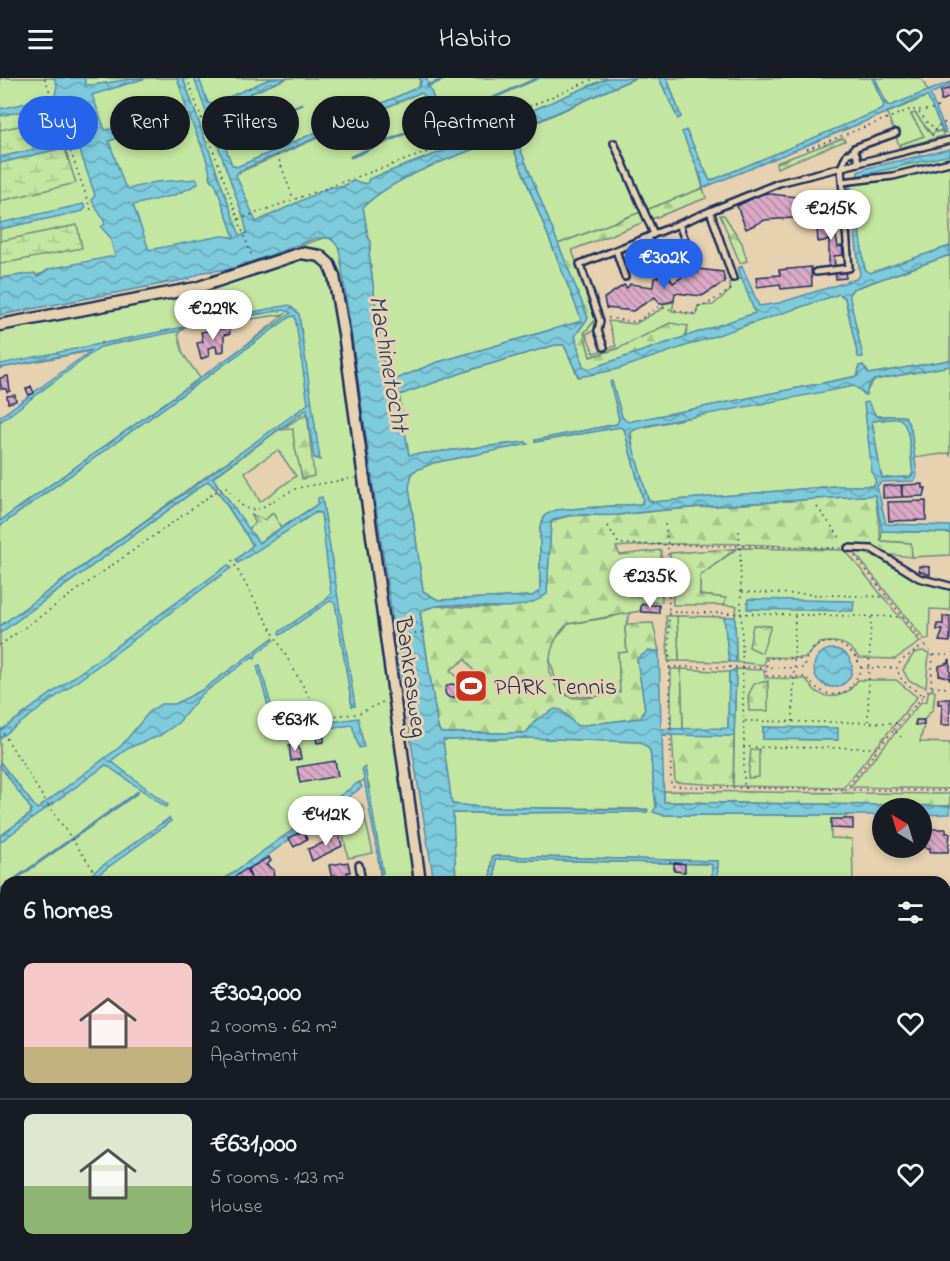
<!DOCTYPE html>
<html lang="en">
<head>
<meta charset="utf-8">
<style>
	body { margin:0; font-family:"Indie Flower",sans-serif; background:#20242c; color:#f1f3f6; height:100vh; display:flex; flex-direction:column; font-size:22px; white-space:nowrap }
	* { box-sizing:border-box; margin:0 }
	p { font-size:20px; color:#9ea1a6 }
	.icon { flex:none; width:33px; height:33px; fill:none; stroke:currentColor; stroke-width:2; stroke-linecap:round; stroke-linejoin:round }
	.map { position:relative; flex:1; overflow:hidden }
	.side { position:absolute; left:0px; top:798px; width:951px; height:386px; display:flex; flex-direction:column; background:#171b24; border-radius:18px 18px 0 0; box-shadow:0 3px 9px #0003 }
	.side>* { flex:none }
	.hud { position:absolute; left:18px; top:18px; width:600px; height:54px; display:flex; gap:12px }
	.needle { width:39px; rotate:322deg }
	.buttons { position:absolute; left:872px; top:720px; display:grid; gap:12px }
	.buttons a { display:grid; place-items:center; width:60px; height:60px; border-radius:50%; background:#171b24; box-shadow:0 3px 9px #0003; font-size:30px }
	.price { position:absolute; translate:-50% -51px; padding:0 14px; border-radius:21px; background:#fff; color:#222; font-size:20px; line-height:39px; filter:drop-shadow(0 2px 3px #0008) }
	.price::after { content:''; position:absolute; left:50%; top:36px; width:18px; height:14px; margin-left:-9px; background:inherit; clip-path:polygon(0 0,100% 0,50% 100%) }
	.price.on { background:#2563eb; color:#fff }
	ul { padding:0; list-style:none }
	li { display:flex; align-items:center; gap:18px; height:150px; padding:0 24px }
	li+li { border-top:2px solid #363941 }
	li span { display:grid; place-items:center; flex:none; width:168px; height:120px; border-radius:9px; color:#555 }
	li>.icon { margin-inline-start:auto }
	span .icon { width:72px; height:72px; fill:#fffc; stroke-width:1 }
	li b { font-size:26px }
	h2 { display:flex; justify-content:space-between; align-items:center; height:72px; padding:0 24px; font-size:26px }
	.pill { padding:0 21px; border-radius:27px; background:#171b24; box-shadow:0 3px 9px #0003; font-size:21px; line-height:54px }
	.pill.on { background:#2563eb; color:#fff }
	header { display:flex; justify-content:space-between; align-items:center; height:78px; padding:0 24px; background:#171b24; font-size:27px; font-weight:600 }
	.map>svg:first-child { display:block }
</style>
</head>
<body>
<header><svg class="icon" aria-label="menu" viewBox="0 0 24 24"><path d="M4 6h16M4 12h16M4 18h16"/></svg>Habito<svg class="icon" aria-label="heart" viewBox="0 0 24 24"><path d="M12 20l-8-8c-3-5 5-10 8-4 3-6 11-1 8 4z"/></svg></header>
<div class="map">
<svg width="950" height="1183" viewBox="0 0 950 1183">
	<defs>
		<pattern id="forest-firs" width="22" height="20" patternUnits="userSpaceOnUse" patternTransform="scale(1.5)"><rect width="22" height="20" fill="#c3e6a0"/><path d="M5 1l3.5 6h-7zM16 11l3.5 6h-7z" fill="#a7c68c"/></pattern>
		<pattern id="wetland-marsh" width="20" height="14" patternUnits="userSpaceOnUse" patternTransform="scale(1.5)"><rect width="20" height="14" fill="#c3e6a0"/><path d="M1 5h8M5 5V1M11 12h8M15 12V8" fill="none" stroke="#a7c68c"/></pattern>
		<pattern id="water-waves" width="16" height="10" patternUnits="userSpaceOnUse" patternTransform="scale(1.5)"><rect width="16" height="10" fill="#7ecbdc"/><path d="M0 5q4-4 8 0t8 0" fill="none" stroke="#66a5b6"/></pattern>
		<pattern id="building-back-hatch" width="6" height="6" patternUnits="userSpaceOnUse" patternTransform="scale(1.5)"><rect width="6" height="6" fill="#dba9c5"/><path d="M-1 5l2 2M0 0l6 6M5-1l2 2" fill="none" stroke="#b18aa3"/></pattern>
	</defs>
	<rect width="100%" height="100%" fill="#e6d2b0"/>
	<filter id="ink" filterUnits="userSpaceOnUse"><feTurbulence type="fractalNoise" baseFrequency=".0167" numOctaves="2"/><feDisplacementMap in="SourceGraphic" scale="12" xChannelSelector="R" yChannelSelector="G"/><feConvolveMatrix kernelMatrix="1 2 1 2 8 2 1 2 1" color-interpolation-filters="sRGB"/></filter>
	<g filter="url(#ink)">
		<path fill="#c3e6a0" stroke="#6f8a7f" stroke-width="1.5" fill-rule="evenodd" d="M0 0H177L234 154V159L149 172 0 205Z
			M183 0H272L213 26 212 32 287 0H420L419 9 237 89 233 88 236 96 419 15H423L446 61 448 59 426 0H608L470 59 449 71 369 101 367 106 353 103 342 109 330 110 256 144 243 158H239Z
			M635 0H659L678 41 681 39 667 0H872L884 27 883 31 872 36 710 103 686 52 703 110 558 166 515 58 520 52Z
			M875 0H921L928 13 890 28 887 26Z
			M928 18 942 52 931 56 915 35 911 37 925 58 899 67 887 35Z
			M503 60 510 62 582 243 435 285 392 303 385 297 369 176 371 164 368 159 363 129C397 96 458 78 503 60Z
			M950 76V168L870 195 865 192 848 105 860 95Z
			M326 159C344 164 343 191 346 207L341 211 319 173 259 186 258 182Z
			M950 177V282L869 296 863 287 859 288 858 298 628 344 622 339 611 304 619 341 617 346 535 362V364L620 349 624 351 643 421 641 426 556 432 540 448V513L533 518 438 522 423 513 409 409 412 394 433 385 527 366 526 364 409 377 399 317 473 291 555 267H564L578 299 609 293 839 216 845 220 857 273 849 216 853 211Z
			M309 178C322 183 326 189 331 202L415 804H381L369 707 364 697 365 701 220 804H6V1137L0 1141V555L208 403 216 411 256 472C269 464 307 432 321 435L352 628H354L322 420 318 426 281 450 273 435 265 442 252 438 255 445 248 452 213 400 307 331 219 389 0 548V448L203 301 285 236 204 248 200 246 201 219 206 212ZM278 372 296 398 260 424 245 394ZM355 642 352 647 277 654Z
			M742 200 755 235 685 259 688 248 590 279 584 255 596 241 597 245 593 253 586 256 594 275 616 268 608 243 635 246 663 230V226L674 224 672 233 696 237 698 228 713 227 731 212 729 205Z
			M185 216 194 222C198 249 190 240 178 256L183 276 200 300 0 443V340L96 272 0 290V249Z
			M950 288V378L949 375 914 380 911 351 901 338H876L869 327 872 394 877 404 873 408H836L654 424 648 421 634 381 631 352 766 323 854 308 860 311 864 317 874 302Z
			M899 340C912 348 910 380 913 395L911 399 883 400 881 397 872 343Z
			M882 453 950 455V477L912 479 910 465 881 463Z
			M738 470 845 472 920 564 895 581 859 580C848 564 838 562 820 565L805 580 765 579 764 587 736 584 735 539 737 528 724 527 725 520 700 517V498Z
			M853 473C890 478 912 503 950 511V532L930 531 929 561H924Z
			M631 532 625 550 627 575 618 576 620 614C598 617 577 624 558 611L549 578 553 564 568 546 612 539Z
			M677 538 724 539 729 584 679 583Z
			M922 573 929 575 926 609 909 603 903 592 914 575Z
			M681 591 729 594 728 651H683Z
			M736 591 764 592 765 600 806 601C819 625 844 623 858 602H896L917 619 843 710 733 708ZM763 649 838 662 763 661Z
			M932 611 935 614 933 631 924 642H916L915 646 924 647 920 664 950 665V711L850 709 921 624 927 623 928 615Z
			M525 660 641 664 650 672 656 730 654 734 663 737H848L831 750V760L852 761 853 804H717L718 783 492 778 490 804H456L452 735 647 734V731L483 729 451 726 442 662Z
			M362 727 373 775 348 780 338 732Z
			M495 781 710 786 712 787V804H495Z
			M6 1173V1178H326L330 1183H0V1177Z
			M331 1178H434L426 1183H335Z
			M439 1178H470L471 1183H440Z
			M672 1178H795L789 1183H670Z"/>
		<path fill="url(#forest-firs)" stroke="#6f8a7f" stroke-width="1.5" fill-rule="evenodd" d="M915 35 931 56 942 52 943 58 899 70V67L924 58 911 36Z
			M843 60 845 63 777 90 776 85Z
			M703 110 706 120 572 172 596 241 584 255 590 279 617 271 670 245 688 248 685 259 589 291 583 289 575 258 588 240 558 166Z
			M720 137H724L742 165 747 183 740 185Z
			M307 335 314 398 302 401C299 381 293 371 293 351L280 352Z
			M875 417 881 463 911 465 912 479C814 468 715 461 616 469L620 477 661 472 662 524 642 525 640 533 568 546C548 561 539 606 568 618 581 624 606 616 620 614L618 575 627 574 625 550 627 546 653 545 659 573H648L637 581 645 631 641 640 577 648 565 636 536 642 526 655H441L438 650 420 533 435 528 496 530 547 516 551 444C570 433 596 439 618 437 703 427 790 423 875 417ZM465 581 486 610 473 620 451 592Z
			M273 435 281 450 258 465 248 452 255 445 252 437 265 442Z
			M735 471 700 498V517L726 520 724 527H673L670 475Z
			M666 538H677L679 583H668Z
			M753 547 771 548 762 575 749 569Z
			M671 591H681L683 651H671Z
			M768 603V633H749L748 618 754 606Z
			M672 656 734 658 733 708 675 704Z
			M759 671V699L748 700 751 672Z
			M664 713 950 716V728L664 724Z"/>
		<path fill="url(#wetland-marsh)" stroke="#6f8a7f" stroke-width="1.5" d="M55 40 76 105 0 123V85L63 70V65L0 79V52Z
			M77 147 82 170 0 186V163Z"/>
		<path fill="url(#water-waves)" stroke="#568daa" stroke-width="1.5" fill-rule="evenodd" d="M54 0H84L86 7C106 7 125 0 146 0L92 17 105 52 174 39V42L109 63 124 106 128 111 156 104 197 101 198 106 175 117 133 127 149 172 221 158 234 159 215 105 211 102C208 79 198 61 190 40 185 29 182 13 177 0H183L240 158 247 155 244 141 194 0H199L208 25 213 26 272 0H287L212 32 232 87 237 89 419 9 421 4 420 0H426L448 59 445 61 423 16 419 15 239 93 236 97 256 144 330 109H342L353 103 367 106 369 101 449 71 470 59 608 0H635L520 51 515 58 588 240 575 258 583 289 589 291 755 235 738 190 742 188 759 228 779 225 856 201 860 197 849 108 853 112 865 192 870 195 950 168V177L853 211 849 216 863 279H858L845 220 839 216 618 291 579 299 564 267H555L473 291 399 317 403 344 407 350 405 354 409 377 526 364 528 366 433 385 412 394 409 409 423 513 438 522 532 518 540 513V448L545 437 556 432 642 426 643 421 624 351 620 349 535 364V362L617 346 619 341 610 304 612 303 622 339 628 344 858 298 859 288 863 287 869 296 950 282V288L874 302 869 306 866 317 854 308 640 349 629 355 648 421 652 424 836 408H873L876 404 872 394 864 325 868 324 876 338H905L911 351 917 397 914 403 881 404 877 408 886 446 950 448V455L882 453 875 417C789 423 703 427 618 437 596 439 569 432 551 444L547 516C514 544 448 515 420 534L438 650 441 655H526L536 642 555 631 561 632 577 648 641 640 645 631 637 581 648 573H659L661 651 728 650 729 594 736 591 734 658 662 657 664 724 950 728V736L921 737V730H882V737H663L653 734 656 729 650 672 641 664 525 660 443 662 452 726 483 729 648 732 647 734 453 735 456 804H434L402 609 339 170 331 160H316L232 191 203 194 188 201 0 237V200L35 195 37 199 49 191 115 178 110 159 101 149 105 146C102 136 95 131 92 122L95 117 80 73 74 68C73 57 72 44 61 39L64 34 55 18 57 7ZM502 60 510 62 582 243 435 285 392 303 385 297 369 176 371 164 368 159 363 129C396 97 458 78 502 60ZM899 340C912 349 910 380 913 395L910 399 883 400 881 397 872 343Z
			M659 0H667L681 39 678 41Z
			M872 0H875L886 26 890 28 950 4V7L930 16 946 54 944 55 927 18 703 110 702 102 682 54 686 52 710 103 883 31 884 27Z
			M48 20 50 27 0 38V31Z
			M63 65V70L0 85V79Z
			M950 71V77L858 98V94L867 90Z
			M83 126 86 129 83 133 0 151V145Z
			M289 227 299 236 320 382 314 380 307 331 213 399 218 409 216 411 208 403 0 555V548L308 326 295 238 290 239 0 448V443L291 235 284 232 207 245 206 243Z
			M184 249 179 253 100 269 0 344V339L92 272 0 290V286Z
			M222 413 259 465 318 426V420L322 419 355 628H352L335 525 330 523 280 557 279 554 325 523 331 516 321 435 316 434 238 485 236 482 253 467 219 415Z
			M228 487 231 490 0 660V653Z
			M748 521 854 523 853 533 747 531Z
			M724 539H735L736 584H729Z
			M273 560 274 562 256 576 255 580 252 579 201 617 178 645 159 658 128 670 111 683 168 727 166 729 106 687 0 764V758L30 736 31 731 0 688V684L37 731 121 668 150 633 161 626H175L202 612Z
			M814 590a19 19 0 1 1 38 0a19 19 0 1 1-38 0Z
			M260 587 278 652 358 640 364 669 359 670 352 647 267 658 274 649 257 588Z
			M763 649 838 650V662L763 661Z
			M365 689 383 795 381 796 362 690Z
			M359 704 362 709 231 804H220Z
			M169 740 171 743 88 804H80Z
			M492 778 718 783 717 804H712V787L710 786 495 781V804H490Z"/>
		<g fill="none" stroke-linecap="round" stroke-linejoin="round">
			<path stroke="#568daa" stroke-width="3" d="M427 8 447 0
				M441 43 538 0
				M221 60 302 26
				M351 79 436 42
				M11 804 138 714
				M0 812 6 808
				M0 900 6 895
				M945 911H950"/>
		</g>
		<path fill="url(#building-back-hatch)" stroke="#1b2f5e" stroke-width="1.5" d="M950 10V19L941 23V13Z
			M763 115 805 120H811L810 116H814L815 119 828 117 830 125 829 128 820 129 821 138 765 142 746 151 737 128Z
			M836 141V159L838 169 842 168 843 177 834 178 835 188 829 189V162L818 164 817 152 828 151 827 142Z
			M811 189 812 208 781 211 780 206 757 209 756 199 780 197 779 192Z
			M698 191 723 194 725 204 702 218 675 215 674 223 660 226 655 219 633 233 606 230 604 220 624 207 627 210 630 206 653 209 654 200 658 199 657 194 664 193 665 198 668 197 673 205 693 192 698 195Z
			M845 193 846 200 836 201 835 194Z
			M233 249 229 250 230 256 224 257V273L217 275 216 268 208 270 209 278 201 281 197 265 203 264 201 254Z
			M8 298 10 313 7 314 6 311H1L0 300Z
			M31 308 34 315 29 317 26 311Z
			M15 317 16 323 8 325 7 318Z
			M923 406V410H926L924 418 902 419V407Z
			M901 407 902 419 883 420V408Z
			M926 423V442L889 443 888 424Z
			M919 488 930 489V497L919 493Z
			M641 527H659V535L641 534Z
			M943 538H950V564L939 563 943 552H937V546H943Z
			M949 582H950V603L949 600 939 597V588L949 585Z
			M445 613a7 7 0 1 1 14 0a7 7 0 1 1-14 0Z
			M938 621H950V647H941L942 626H938Z
			M916 642H924V647H915Z
			M324 659V664L317 665 316 660Z
			M298 666 301 681 291 683 289 667Z
			M335 683 338 698 300 705 297 689Z
			M921 739H929V755L922 754Z
			M831 741H853V751L831 750Z
			M929 751H946V755H950L948 774H930V770H925L926 755H929Z
			M303 753 307 761 294 769 289 760Z
			M339 755 342 768 312 783 308 771 331 762 330 758Z
			M269 779 271 783 266 787 274 792 273 802 269 804 229 803 246 791 251 800 248 791Z
			M348 784 350 794H347L351 804H332L336 801 335 797H331L329 787Z
			M674 785 685 786V794L674 793Z
			M945 814H948L950 819V837H946L945 842Z
			M948 878H950V908H945Z
			M945 971 949 972 948 989H945Z
			M945 1006 950 1007V1019H945Z
			M950 1022V1035L945 1038 946 1024Z
			M950 1035V1046L946 1048 945 1038Z
			M947 1148 950 1163 945 1165V1149Z
			M855 1178H862L863 1183H853Z
			M870 1178 872 1183H863L862 1180Z
			M870 1178H878L880 1183H872Z
			M878 1178H887L889 1183H880Z
			M887 1178H895L897 1183H889Z
			M895 1178H903L905 1183H897Z
			M903 1178H912L913 1182 905 1183Z"/>
		<g fill="none" stroke-linecap="round" stroke-linejoin="round">
			<defs>
				<path id="lane" d="M614 65 654 156 648 159
					M859 85 854 70 896 55
					M842 104 893 98 950 84
					M710 133 779 105 950 62
					M679 146 710 133 733 200
					M654 156 679 146 693 184
					M616 172 648 159 659 190
					M816 194 849 190 841 90 847 76 855 73
					M604 269 598 253 600 243 580 186 616 172 625 199
					M848 470 872 471 919 500 950 508
					M359 787 362 804
					M945 1138 950 1136
					M803 1183 809 1178"/>
				<path id="street" d="M0 247 196 210 301 175 320 178 329 186 334 198 344 256 420 804
					M945 860H950
					M479 1183 511 1178"/>
			</defs>
			<use href="#lane" stroke="#1b2f5e" stroke-width="10"/>
			<use href="#street" stroke="#1b2f5e" stroke-width="15"/>
			<path stroke="#1b2f5e" stroke-width="1.5" stroke-dasharray="1.5 4.5" stroke-linecap="butt" d="M45 0 91 132
				M187 0 252 179
				M249 9 252 16
				M919 32H929L938 29
				M932 58 937 49 946 44
				M275 71 293 120
				M807 71 912 31 920 35 929 47 937 49
				M239 141 450 66 509 37 596 0
				M608 240 636 244 658 229 696 236 698 228H704L730 212 728 207
				M101 264 102 270
				M817 429 842 462
				M665 446 668 467 671 708 744 710
				M608 448 619 466 740 468 744 669 878 670 894 652 901 659
				M739 453 740 468 841 470
				M855 478 933 577 931 609 923 618
				M232 482 311 622 328 638 357 636 383 624
				M742 514 887 519
				M668 534 905 539
				M795 538 794 581 805 582
				M871 539 869 590H897L901 583 925 566
				M397 559 427 554
				M0 567 221 410 226 409 244 430 257 432 297 410 354 400
				M934 577H950
				M669 589C714 589 759 589 804 590 809 554 850 558 861 590 850 622 826 625 806 599L766 598 767 580 794 581C794 602 793 623 793 644
				M861 590H869L868 643
				M932 609 950 610
				M745 643 900 645
				M0 650 46 724 102 804
				M894 652 923 618 902 602 897 592
				M744 669V710L950 713
				M845 712 878 671
				M670 785 671 780
				M0 1153 6 1149
				M0 1161 6 1157"/>
			<use href="#lane" stroke="#e6d2b0" stroke-width="5"/>
			<use href="#street" stroke="#e6d2b0" stroke-width="10"/>
		</g>
	</g>
	<defs>
		<symbol id="stadium-square" viewBox="-11 -11 22 22"><rect x="-9" y="-9" width="18" height="18" rx="4" fill="#c8321e" stroke="#e6d2b0"/><path d="M0-5a6.5 5 0 1 0 0 10a6.5 5 0 1 0 0-10ZM-3.5-1.8h7v3.6h-7Z" fill="#fff"/></symbol>
	</defs>
	<g fill-rule="evenodd">
		<use href="#stadium-square" x="452" y="589" width="38" height="38"/>
	</g>
	<g text-anchor="middle" stroke-width="6" stroke-linejoin="round" paint-order="stroke">
		<g font-size="24" fill="#1b2f5e" stroke="#e6d2b0">
			<text transform="translate(412 599) rotate(82)" y="8">Bankrasweg</text>
		</g>
		<g font-size="24" fill="#1b2f5e" stroke="#e6d2b0" text-anchor="start">
			<text x="494" y="616">PARK Tennis</text>
		</g>
		<g font-size="26" font-style="italic" fill="#253f6b" stroke="#e6d2b0">
			<text transform="translate(390 285) rotate(80)" y="9">Machinetocht</text>
		</g>
	</g>
</svg>
<div class="buttons">
<a><svg class="needle" viewBox="-14 -14 28 28"><path d="M0-13l5 13h-10z" fill="#e53935"/><path d="M0 13l5-13h-10z" fill="#9ea1a6"/></svg></a>
</div>
<b class="price" style="left:831px;top:163px">€215K</b>
<b class="price on" style="left:664px;top:212px">€302K</b>
<b class="price" style="left:213px;top:263px">€229K</b>
<b class="price" style="left:650px;top:531px">€235K</b>
<b class="price" style="left:295px;top:674px">€631K</b>
<b class="price" style="left:326px;top:769px">€412K</b>
<div class="hud">
<a class="pill on">Buy</a>
<a class="pill">Rent</a>
<a class="pill">Filters</a>
<a class="pill">New</a>
<a class="pill">Apartment</a>
</div>
<section class="side">
<h2>6 homes<svg class="icon" aria-label="filters" viewBox="0 0 24 24"><path d="M4 7h16M4 17h16"/><circle cx="9" cy="7" r="2"/><circle cx="15" cy="17" r="2"/></svg></h2>
<ul>
<li><span style="background:linear-gradient(#f6c9c9 70%,#c2b280 0)"><svg class="icon" aria-label="home" viewBox="0 0 24 24"><path d="M3 11l9-7 9 7M6 9v11h12V9"/></svg></span><div><b>€302,000</b><p>2 rooms · 62 m²</p><p>Apartment</p></div><svg class="icon" aria-label="heart" viewBox="0 0 24 24"><path d="M12 20l-8-8c-3-5 5-10 8-4 3-6 11-1 8 4z"/></svg></li>
<li><span style="background:linear-gradient(#dfe7d0 60%,#8fb573 0)"><svg class="icon" aria-label="home" viewBox="0 0 24 24"><path d="M3 11l9-7 9 7M6 9v11h12V9"/></svg></span><div><b>€631,000</b><p>5 rooms · 123 m²</p><p>House</p></div><svg class="icon" aria-label="heart" viewBox="0 0 24 24"><path d="M12 20l-8-8c-3-5 5-10 8-4 3-6 11-1 8 4z"/></svg></li>
</ul>
</section>
</div>
</body>
</html>
